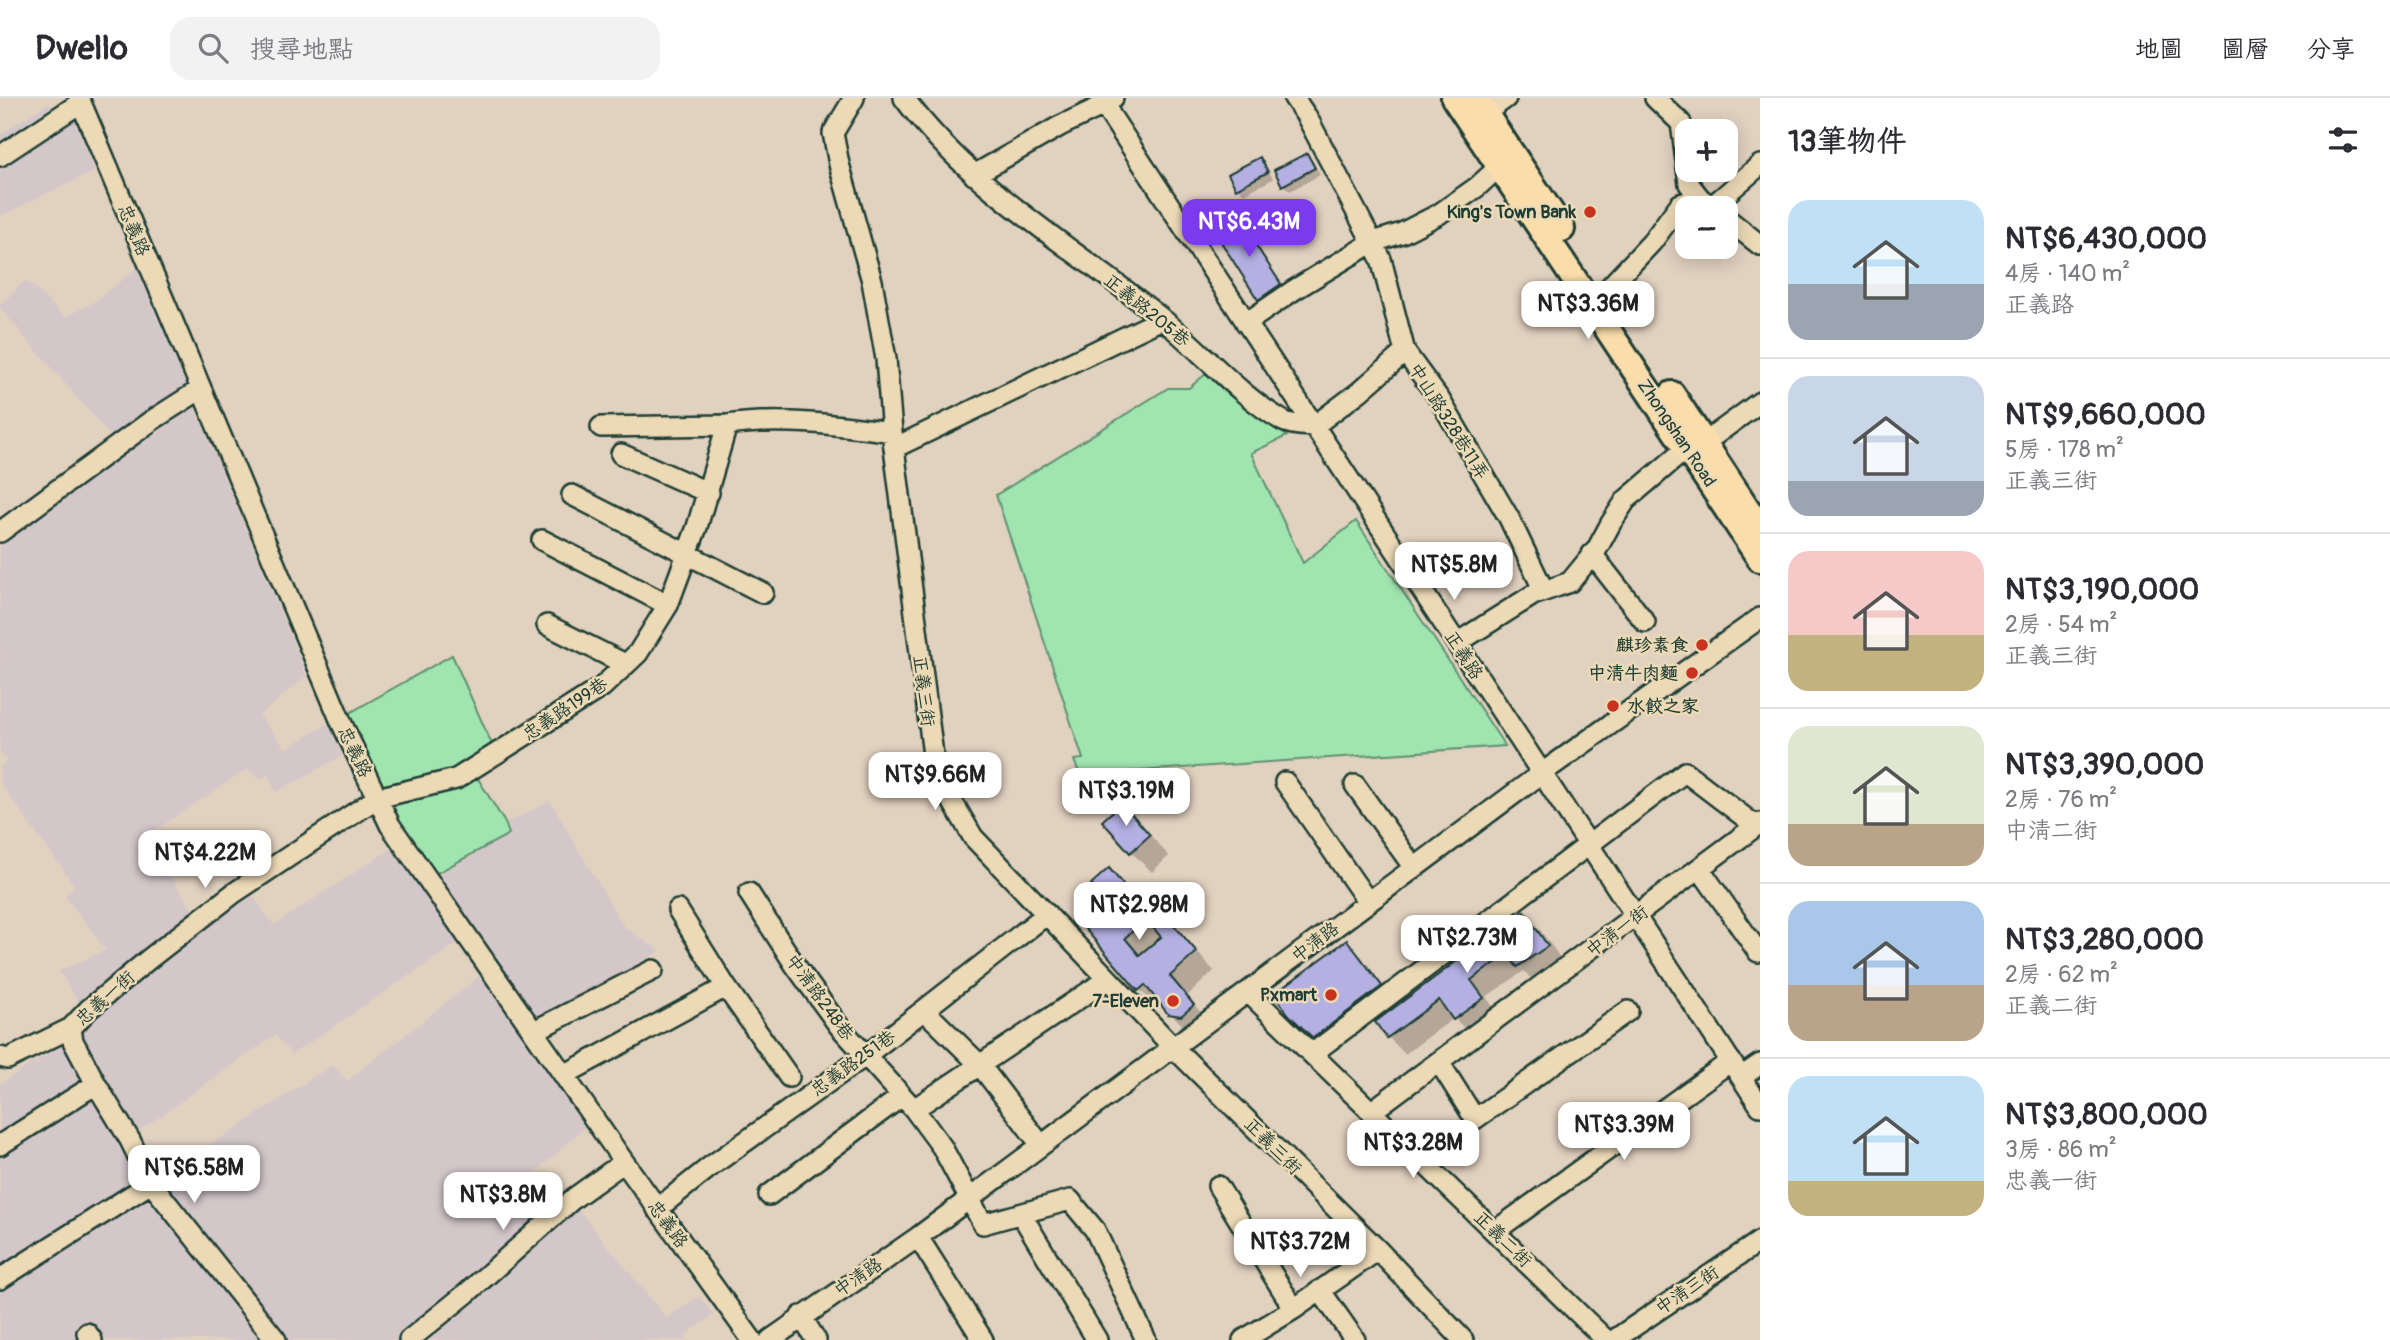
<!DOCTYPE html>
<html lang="zh-TW">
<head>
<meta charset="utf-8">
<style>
	body { margin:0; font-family:Pangolin,"LXGW WenKai TC",sans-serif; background:#f2f2f3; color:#2b2b33; height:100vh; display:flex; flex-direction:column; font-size:26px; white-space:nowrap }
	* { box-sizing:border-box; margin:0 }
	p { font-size:23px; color:#7c7c81 }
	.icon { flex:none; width:38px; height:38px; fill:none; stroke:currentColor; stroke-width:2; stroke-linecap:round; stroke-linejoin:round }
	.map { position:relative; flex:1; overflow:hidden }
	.drawer { display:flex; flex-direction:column; background:#fff; width:630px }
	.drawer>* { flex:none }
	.buttons { position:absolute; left:1675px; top:21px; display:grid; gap:14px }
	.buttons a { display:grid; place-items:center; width:63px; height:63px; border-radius:14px; background:#fff; box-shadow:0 4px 18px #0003; font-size:35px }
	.price { position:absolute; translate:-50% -60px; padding:0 16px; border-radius:14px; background:#fff; color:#222; font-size:23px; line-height:46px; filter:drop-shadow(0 2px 4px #0008) }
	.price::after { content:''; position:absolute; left:50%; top:42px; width:21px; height:16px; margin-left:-10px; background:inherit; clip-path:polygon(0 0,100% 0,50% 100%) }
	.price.active { background:#7c3aed; color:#fff }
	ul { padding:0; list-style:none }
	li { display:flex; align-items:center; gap:21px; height:175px; padding:0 28px }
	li+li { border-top:2px solid #e1e1e2 }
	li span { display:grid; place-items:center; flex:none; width:196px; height:140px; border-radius:21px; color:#555 }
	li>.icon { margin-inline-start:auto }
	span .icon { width:84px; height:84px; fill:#fffc; stroke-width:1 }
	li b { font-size:30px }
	h2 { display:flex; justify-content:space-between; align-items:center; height:84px; padding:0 28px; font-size:30px }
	header { display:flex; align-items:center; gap:42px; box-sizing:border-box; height:98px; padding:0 35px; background:#fff; border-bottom:2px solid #e1e1e2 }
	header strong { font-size:33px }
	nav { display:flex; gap:38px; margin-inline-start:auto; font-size:24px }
	.search { width:490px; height:63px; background:#f2f2f3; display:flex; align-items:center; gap:18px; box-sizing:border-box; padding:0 24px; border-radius:21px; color:#7c7c81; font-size:26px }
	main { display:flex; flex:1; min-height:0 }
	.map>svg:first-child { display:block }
</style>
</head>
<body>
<header>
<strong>Dwello</strong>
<div class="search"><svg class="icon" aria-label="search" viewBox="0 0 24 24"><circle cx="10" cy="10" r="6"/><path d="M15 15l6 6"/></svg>搜尋地點</div>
<nav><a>地圖</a><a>圖層</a><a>分享</a></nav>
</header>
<main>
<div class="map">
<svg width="1760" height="1242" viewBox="0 0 1760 1242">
	<rect width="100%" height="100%" fill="#e1d1bf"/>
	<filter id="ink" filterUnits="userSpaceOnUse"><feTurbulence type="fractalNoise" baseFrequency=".0143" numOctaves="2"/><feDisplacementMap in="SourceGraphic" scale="14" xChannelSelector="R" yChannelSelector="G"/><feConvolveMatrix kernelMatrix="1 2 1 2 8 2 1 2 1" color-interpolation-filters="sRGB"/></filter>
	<g filter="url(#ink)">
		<path fill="#d4c7ca" d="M48 5 60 17 71 7 95 73 0 118V37Z
			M137 170 307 578 259 617 286 651 329 625 342 658 276 694 268 676 261 682 247 671 145 739 204 829 253 798 274 827 395 748 458 845 292 956 275 937 118 1048 145 1090 332 967 347 983 495 866 436 778 510 736 506 725 550 703 624 829 660 853 518 933 586 1028 535 1075 557 1099 580 1114 666 1220 699 1199 714 1217 685 1237 687 1242H0V986L93 927 59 873 106 852 65 798 75 788 0 685V668L7 663 0 654V440L124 354 0 210V207L26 182 65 219 94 204Z"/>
		<path fill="#a0e5b0" stroke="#609172" stroke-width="2" d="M1208 274 1240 304 1287 338 1251 355 1303 465 1356 423 1505 648 1080 677 1074 662 1083 661 996 397 1168 290H1189Z
			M452 557 495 653 471 669 505 725 509 736 432 778 384 696 348 616Z"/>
		<path fill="#0003" d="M1307 57 1313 63 1320 77 1290 93 1283 87Z
			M1260 61 1266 67 1273 81 1244 96 1238 90Z
			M1239 123 1245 130 1286 193 1266 207 1259 201Z
			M1142 728 1169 758 1152 774 1131 754Z
			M1109 773 1148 815 1156 808 1214 873 1187 898 1211 927 1189 934 1162 906 1158 910 1139 891 1103 797Z
			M1524 815 1540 832 1564 865 1535 885 1524 873 1486 899 1500 918 1471 937 1454 920 1405 956 1388 939Z
			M1347 844 1361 858 1394 902 1328 952 1290 916Z"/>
		<path fill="#b4b0e2" stroke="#1f3d34" stroke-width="2" fill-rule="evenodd" d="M1307 55 1315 70 1282 88 1274 72Z
			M1260 59 1268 74 1236 91 1228 76Z
			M1239 121 1281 186 1258 202 1216 136Z
			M1122 705 1150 737 1130 755 1102 723Z
			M1109 770 1146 814 1156 806 1197 854 1170 878 1194 907 1181 918 1168 916 1145 887 1138 893 1075 819 1100 797 1091 786ZM1146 821 1161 839 1139 857 1125 840Z
			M1524 813 1548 848 1517 869 1508 856 1471 882 1484 900 1453 922 1439 902 1387 940 1375 924Z
			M1347 842 1382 888 1313 940 1289 917 1274 896Z"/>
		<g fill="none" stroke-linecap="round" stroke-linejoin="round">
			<defs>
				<path id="minor" d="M79 0 342 626 390 727 624 1064 752 1242
					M854 0 833 35 839 66 872 183 886 261 892 334 933 657 952 703 973 739 1173 949 1378 1152 1463 1242
					M904 0C972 92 1073 149 1161 220 1202 253 1237 296 1283 323 1292 328 1304 327 1314 328L1359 294 1405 254
					M1113 0 1108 5 1109 15 1760 1008
					M1294 0 1307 19 1381 161 1405 254 1440 302 1509 420 1544 493
					M1655 0 1681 25 1689 86 1700 100 1713 110
					M1485 15 1506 0
					M0 58 80 5
					M974 77 1060 28 1108 5
					M1711 109 1760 67
					M1726 120 1760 147
					M1604 195 1652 144 1680 106 1700 100
					M1246 225 1294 192 1373 144 1402 135 1439 116 1477 89 1500 68
					M601 329 727 327C780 319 840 327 892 334
					M1704 345 1760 304
					M894 350 1162 221
					M621 356 709 395
					M572 397 763 495
					M0 434 151 323 201 291
					M542 442 668 507
					M1592 456 1645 524
					M547 527 625 566
					M1457 545 1533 497 1570 484 1597 451 1611 425 1626 402 1687 350
					M1285 684 1368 804
					M1355 687 1414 770
					M1700 771 1758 854
					M749 795 795 867 839 928 914 1011 942 1049 983 1126 1070 1102 1095 1132 1146 1242
					M678 812 726 889 789 979
					M1248 894 1606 1242
					M924 912 980 967 1041 1047
					M71 930 73 943 96 986 130 1042 151 1085 276 1242
					M534 933 653 872
					M1313 955 1685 674 1756 728
					M0 959 8 961 71 930 89 911 149 861 234 795 377 700 456 681 602 589 638 555 668 507 697 429 727 327
					M1439 964 1475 1021 1628 913
					M564 977 726 889
					M1741 979 1760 966
					M914 1011 1108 881
					M1372 1013 1760 725
					M0 1047 96 986
					M1218 1088 1294 1211
					M769 1097 902 998
					M657 1111 711 1068 865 958 1047 816
					M1021 1116 1097 1242
					M1495 1133 1731 963
					M918 1139 983 1242
					M0 1181 151 1085
					M1320 1192 1355 1242
					M801 1218 816 1242
					M87 1235 92 1242
					M409 1242 467 1195 574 1100 624 1064
					M770 1242 918 1139 1542 675 1760 520
					M1243 1242 1294 1211 1378 1152
					M1614 1242 1760 1143"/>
				<path id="major" d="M1454 0 1760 461
					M1475 0 1562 131
					M1672 296 1760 430"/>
			</defs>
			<use href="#minor" stroke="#1f3d34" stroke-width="24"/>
			<use href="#major" stroke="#1f3d34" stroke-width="30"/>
			<use href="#minor" stroke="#ecd9b6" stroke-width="19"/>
			<use href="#major" stroke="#fbddab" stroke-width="24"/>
		</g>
	</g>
	<g fill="#c8321e" stroke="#ecd9b6" stroke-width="2.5">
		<circle cx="1590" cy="114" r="7"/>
		<circle cx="1702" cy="547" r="7"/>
		<circle cx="1692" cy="575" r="7"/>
		<circle cx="1613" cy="608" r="7"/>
		<circle cx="1331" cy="897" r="7"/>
		<circle cx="1173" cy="903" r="7"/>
	</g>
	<g text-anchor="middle" stroke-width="5" stroke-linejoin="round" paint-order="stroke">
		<g font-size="18" font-weight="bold" fill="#1f3d34" stroke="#ecd9b6" text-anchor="end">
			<text x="1576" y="120">King's Town Bank</text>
			<text x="1688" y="553">麒珍素食</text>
			<text x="1678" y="581">中清牛肉麵</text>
			<text x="1627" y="614" text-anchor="start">水餃之家</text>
			<text x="1317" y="903">Pxmart</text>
			<text x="1159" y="909">7-Eleven</text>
		</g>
		<g font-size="18" fill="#1f3d34" stroke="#ecd9b6">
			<text transform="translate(134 132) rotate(67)" y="6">忠義路</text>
			<text transform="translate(1147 212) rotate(39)" y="6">正義路205巷</text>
			<text transform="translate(1449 323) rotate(58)" y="6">中山路328巷11弄</text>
			<text transform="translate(1677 335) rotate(56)" y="6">Zhongshan Road</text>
			<text transform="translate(1464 557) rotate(57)" y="6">正義路</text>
			<text transform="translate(924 593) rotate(83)" y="6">正義三街</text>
			<text transform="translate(565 611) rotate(-34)" y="6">忠義路199巷</text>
			<text transform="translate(355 654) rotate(64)" y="6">忠義路</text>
			<text transform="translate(1617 833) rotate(-37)" y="6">中清一街</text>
			<text transform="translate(1315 844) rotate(-37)" y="6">中清路</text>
			<text transform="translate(820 899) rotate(54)" y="6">中清路248巷</text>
			<text transform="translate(105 900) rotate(-42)" y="6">忠義一街</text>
			<text transform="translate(853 965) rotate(-36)" y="6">忠義路251巷</text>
			<text transform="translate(1273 1048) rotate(45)" y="6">正義三街</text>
			<text transform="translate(668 1126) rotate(54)" y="6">忠義路</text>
			<text transform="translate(1503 1141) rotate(44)" y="6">正義二街</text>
			<text transform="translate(858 1179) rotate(-34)" y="6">中清路</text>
			<text transform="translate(1687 1192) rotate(-34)" y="6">中清三街</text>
		</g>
	</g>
</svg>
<div class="buttons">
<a>+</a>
<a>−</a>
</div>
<b class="price active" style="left:1249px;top:161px">NT$6.43M</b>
<b class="price" style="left:1588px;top:243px">NT$3.36M</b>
<b class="price" style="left:1454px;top:504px">NT$5.8M</b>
<b class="price" style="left:935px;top:714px">NT$9.66M</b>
<b class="price" style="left:1126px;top:730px">NT$3.19M</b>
<b class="price" style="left:205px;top:792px">NT$4.22M</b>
<b class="price" style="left:1139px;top:844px">NT$2.98M</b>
<b class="price" style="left:1467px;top:877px">NT$2.73M</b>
<b class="price" style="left:1624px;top:1064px">NT$3.39M</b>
<b class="price" style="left:1413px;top:1082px">NT$3.28M</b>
<b class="price" style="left:194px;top:1107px">NT$6.58M</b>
<b class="price" style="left:503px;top:1134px">NT$3.8M</b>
<b class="price" style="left:1300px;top:1181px">NT$3.72M</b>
</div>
<section class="drawer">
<h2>13筆物件<svg class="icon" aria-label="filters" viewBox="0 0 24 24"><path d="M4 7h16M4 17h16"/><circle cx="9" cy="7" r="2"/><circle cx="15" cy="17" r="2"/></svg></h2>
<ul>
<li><span style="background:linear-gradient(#bfe0f5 60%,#9aa5b1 0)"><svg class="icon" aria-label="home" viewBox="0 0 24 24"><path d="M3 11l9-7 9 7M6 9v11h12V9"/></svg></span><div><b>NT$6,430,000</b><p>4房 · 140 m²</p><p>正義路</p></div></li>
<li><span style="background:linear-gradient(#c9d6e8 75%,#9aa5b1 0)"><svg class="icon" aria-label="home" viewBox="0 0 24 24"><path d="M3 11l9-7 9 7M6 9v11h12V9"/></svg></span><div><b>NT$9,660,000</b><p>5房 · 178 m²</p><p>正義三街</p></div></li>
<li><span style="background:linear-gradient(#f6c9c9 60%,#c2b280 0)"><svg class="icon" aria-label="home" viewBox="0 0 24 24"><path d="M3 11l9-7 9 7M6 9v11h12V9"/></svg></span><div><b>NT$3,190,000</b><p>2房 · 54 m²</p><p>正義三街</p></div></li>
<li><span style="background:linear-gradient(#dfe7d0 70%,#b9a48a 0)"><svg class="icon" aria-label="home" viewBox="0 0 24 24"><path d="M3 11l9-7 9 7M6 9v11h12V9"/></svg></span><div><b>NT$3,390,000</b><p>2房 · 76 m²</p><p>中清二街</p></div></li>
<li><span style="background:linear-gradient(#a9c7e8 60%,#b9a48a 0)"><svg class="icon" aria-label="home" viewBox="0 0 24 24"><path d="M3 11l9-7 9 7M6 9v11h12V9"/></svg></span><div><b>NT$3,280,000</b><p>2房 · 62 m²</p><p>正義二街</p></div></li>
<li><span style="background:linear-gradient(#bfe0f5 75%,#c2b280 0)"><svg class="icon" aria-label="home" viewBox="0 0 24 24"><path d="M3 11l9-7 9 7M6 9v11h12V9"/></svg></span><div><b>NT$3,800,000</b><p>3房 · 86 m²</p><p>忠義一街</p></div></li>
</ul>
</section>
</main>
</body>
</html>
